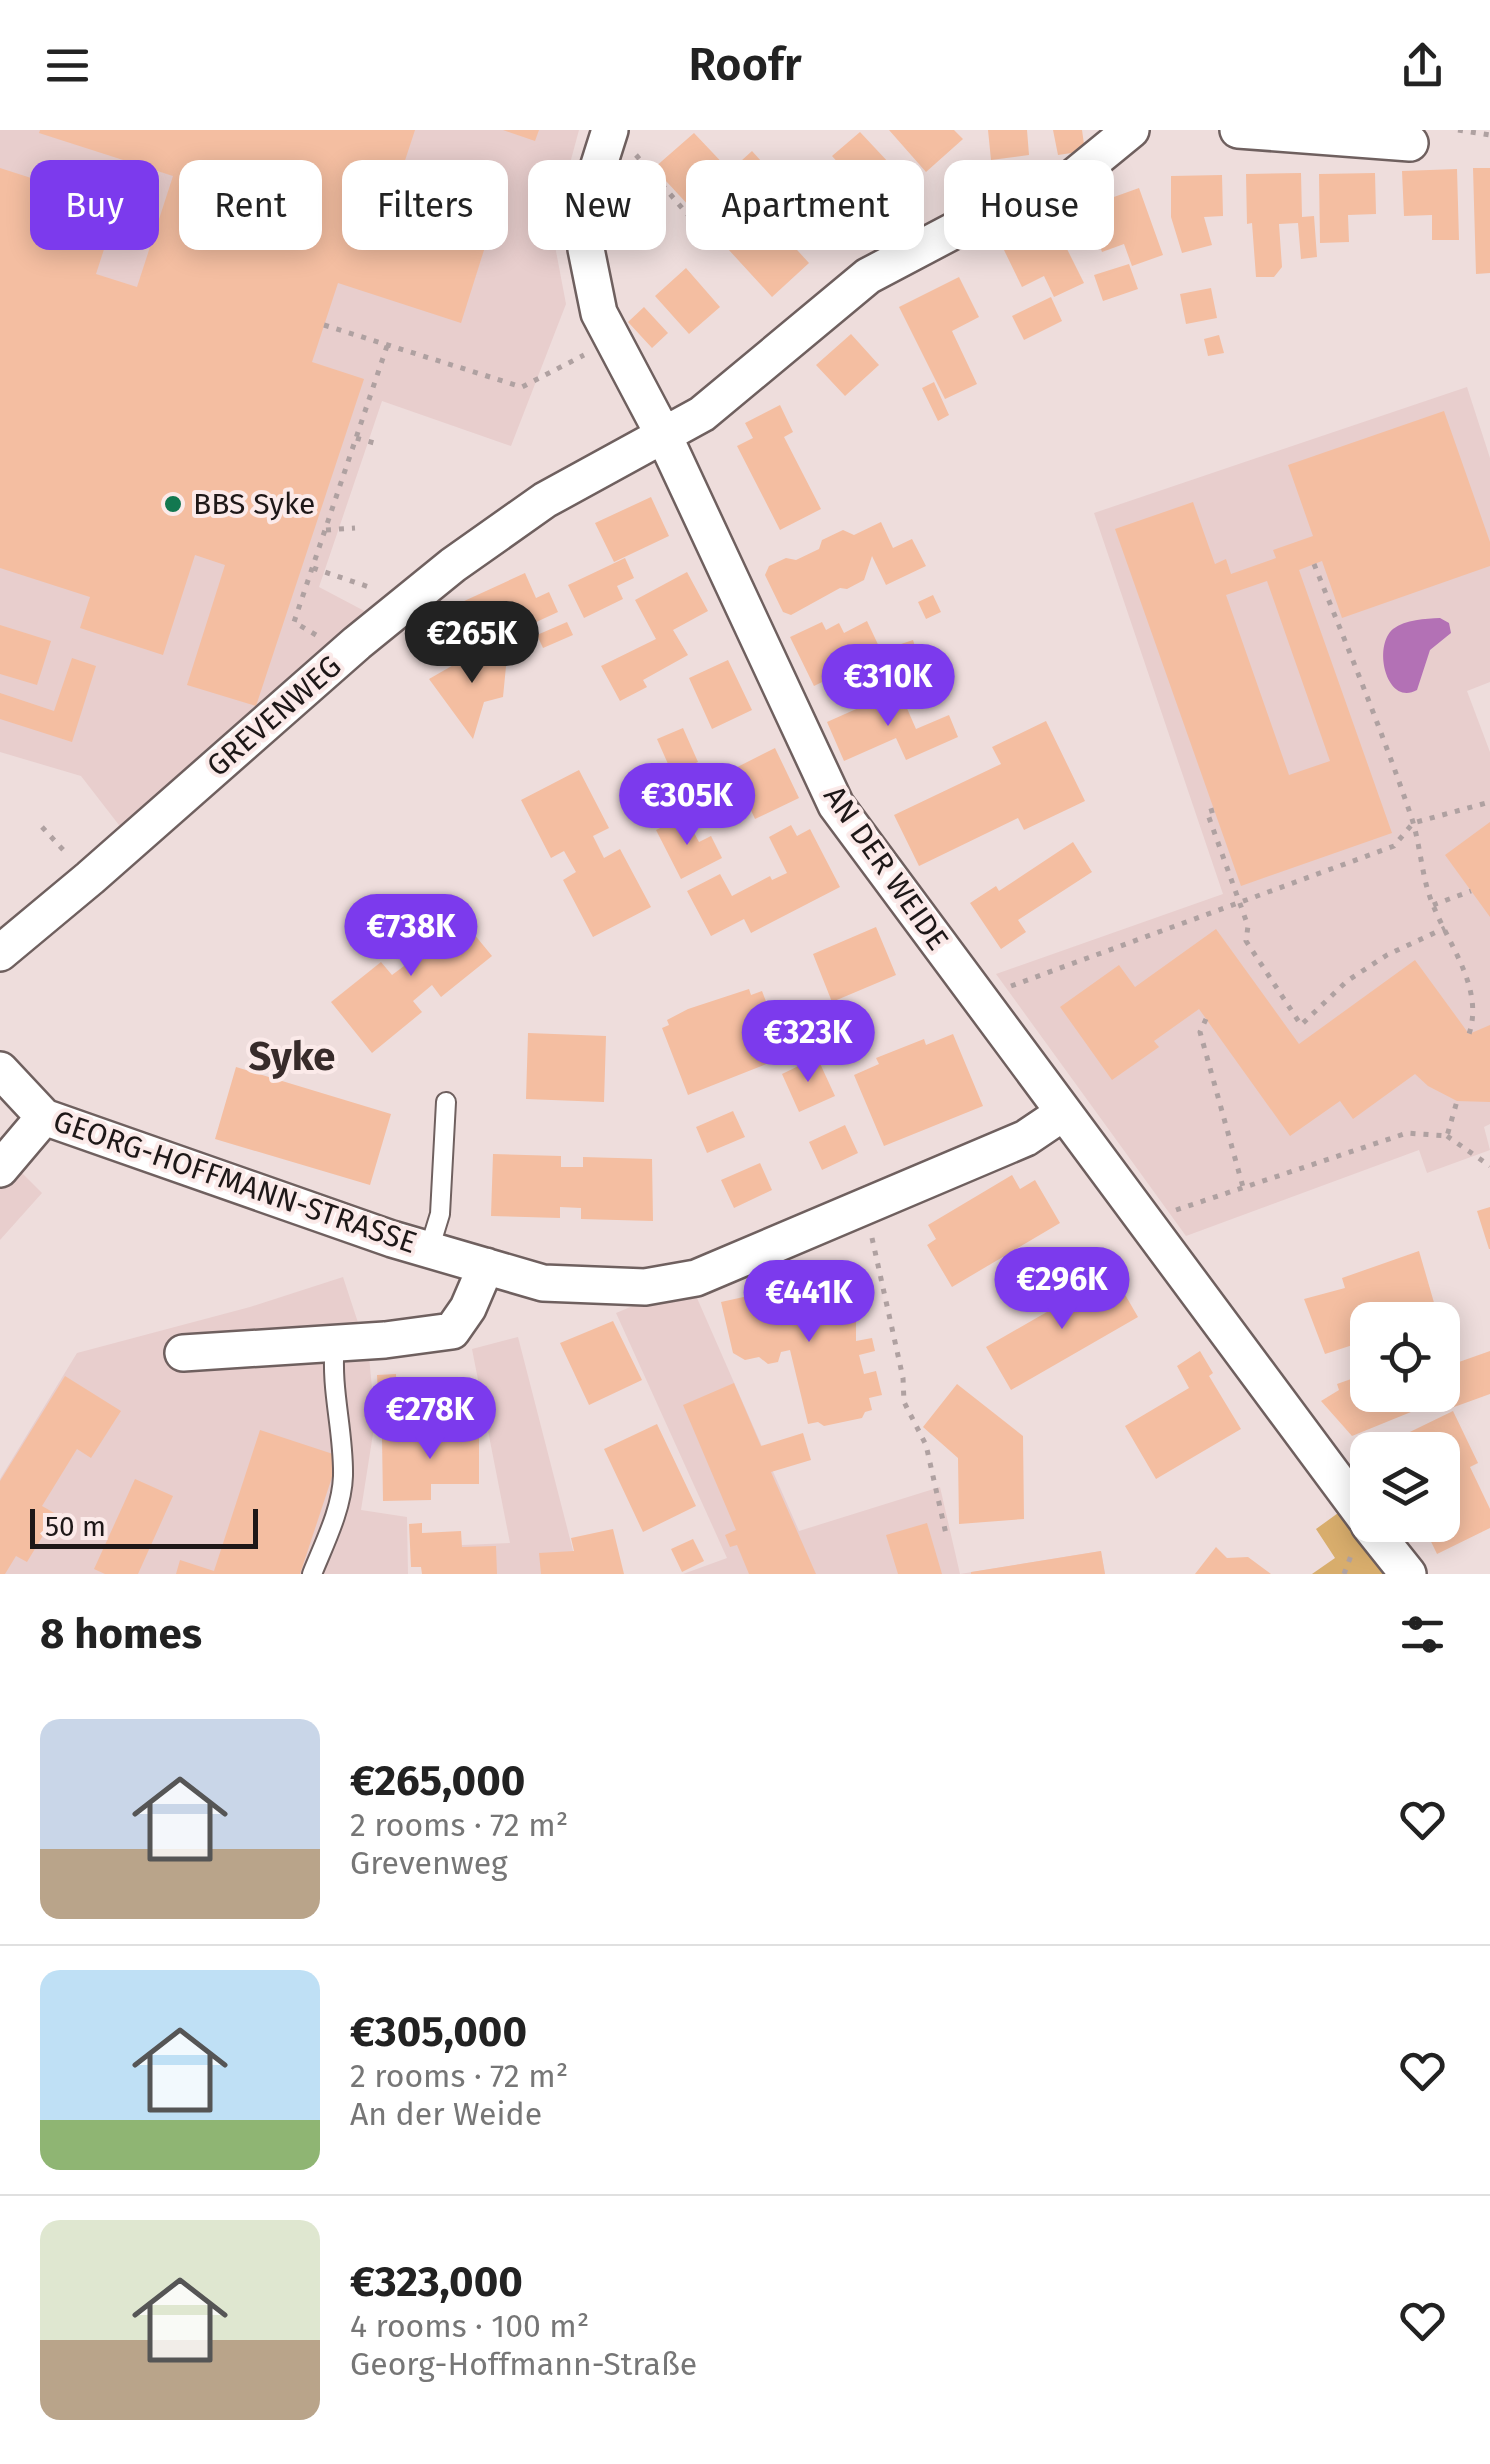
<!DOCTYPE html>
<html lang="en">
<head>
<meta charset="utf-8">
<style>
	body { margin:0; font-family:"Fira Sans",sans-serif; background:#f2f2f2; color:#222; height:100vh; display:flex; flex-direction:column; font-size:38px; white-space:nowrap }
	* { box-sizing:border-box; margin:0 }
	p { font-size:32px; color:#767676 }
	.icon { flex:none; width:55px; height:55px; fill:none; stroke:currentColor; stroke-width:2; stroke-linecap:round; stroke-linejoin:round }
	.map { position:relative; height:1444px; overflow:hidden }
	.details { display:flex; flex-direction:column; background:#fff; flex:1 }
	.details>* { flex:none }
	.guide { position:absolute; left:30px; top:30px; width:1430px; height:90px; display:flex; gap:20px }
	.fabs { position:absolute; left:1350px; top:1172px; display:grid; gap:20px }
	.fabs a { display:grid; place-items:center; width:110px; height:110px; border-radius:20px; background:#fff; box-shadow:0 5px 25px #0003; font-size:50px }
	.scale { position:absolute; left:30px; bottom:25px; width:228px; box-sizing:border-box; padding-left:10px; border:5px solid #1e1818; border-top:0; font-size:28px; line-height:35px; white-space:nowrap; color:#1e1818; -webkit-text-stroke:8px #fbeae9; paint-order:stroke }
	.price { position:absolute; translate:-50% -85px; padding:0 22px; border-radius:35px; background:#7c3aed; color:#fff; font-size:32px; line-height:65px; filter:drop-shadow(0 2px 5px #0008) }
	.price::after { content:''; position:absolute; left:50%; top:60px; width:30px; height:22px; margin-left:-15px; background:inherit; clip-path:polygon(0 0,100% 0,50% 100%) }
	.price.current { background:#222; color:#fff }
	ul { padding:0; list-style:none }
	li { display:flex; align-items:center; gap:30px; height:250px; padding:0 40px }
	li+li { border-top:2px solid #e0e0e0 }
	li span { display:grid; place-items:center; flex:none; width:280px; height:200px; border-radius:20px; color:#555 }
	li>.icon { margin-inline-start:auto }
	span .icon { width:120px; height:120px; fill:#fffc; stroke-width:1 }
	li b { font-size:42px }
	h2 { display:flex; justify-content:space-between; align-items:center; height:120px; padding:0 40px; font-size:42px }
	.chip { padding:0 35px; border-radius:20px; background:#fff; box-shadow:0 5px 25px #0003; font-size:35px; line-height:90px }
	.chip.current { background:#7c3aed; color:#fff }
	header { display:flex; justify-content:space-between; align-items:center; height:130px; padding:0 40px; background:#fff; font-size:45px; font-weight:600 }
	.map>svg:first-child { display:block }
</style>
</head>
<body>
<header><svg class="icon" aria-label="menu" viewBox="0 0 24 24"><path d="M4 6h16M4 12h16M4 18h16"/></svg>Roofr<svg class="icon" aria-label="share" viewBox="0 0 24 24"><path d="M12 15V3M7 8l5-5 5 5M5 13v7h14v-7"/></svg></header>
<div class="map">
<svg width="1490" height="1444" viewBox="0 0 1490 1444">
	<rect width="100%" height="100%" fill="#eedddc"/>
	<path fill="#e8cecd" d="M0 0H579L552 100 566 174 511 316 382 271 319 457 372 485 129 708 81 646 0 622Z
		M1467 257 1490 328V552L1467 561 1490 622V994L1484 997 1490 1020 1427 1043 1419 1020 1186 1106 996 844 1223 764 1094 383Z
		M0 1021 42 1063 0 1110Z
		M343 1147 369 1226 375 1291 361 1380 407 1387 408 1444H0V1349L77 1223 250 1177Z
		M690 1152 799 1401 940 1357 960 1444 1101 1421 1105 1444H683L727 1428 616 1183Z
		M518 1207 579 1444H462V1415L510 1413 472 1219Z"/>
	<path fill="#d8ad6c" d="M1345 1378 1395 1444H1312L1335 1428 1316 1399Z"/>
	<path fill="#b371b5" d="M1440 488 1449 493 1451 503 1430 520 1417 560C1387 577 1372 517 1393 499 1406 489 1425 489 1440 488Z"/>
	<path fill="#f4bea1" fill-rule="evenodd" d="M40 0H415L392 70 490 101 461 193 338 153 312 232 364 249 256 576 187 555 225 435 195 425 163 525 80 498 90 467 0 438V38L118 76 96 144 137 157 173 46 39 3Z
		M503 0H539L535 11Z
		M889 0H954L963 9 926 42Z
		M988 0H1027L1029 25 991 30Z
		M1053 0H1082L1085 21 1058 25Z
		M860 2 890 34 875 50 882 47 901 87 853 108 835 68 860 57 832 26Z
		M694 3 730 41 752 21 790 63 765 85 809 133 772 167 728 119 762 89 723 47 690 77 654 38Z
		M1473 38H1490V143L1476 144Z
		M1457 39 1459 110H1432V85L1404 86 1402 41Z
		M1301 43 1302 87 1314 86 1317 127 1301 129 1298 93 1279 94 1282 137 1274 147H1256L1252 93 1247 94 1246 44Z
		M1375 43 1376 84 1348 85 1349 112 1320 113 1319 44Z
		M1222 45 1223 86 1204 87 1212 115 1182 123 1171 87V46Z
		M1139 58 1163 125 1132 136 1124 114 1102 122 1086 77Z
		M1055 95 1084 153 1054 167 1044 146 1022 157 1004 120Z
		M1129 134 1138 159 1103 171 1094 145Z
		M686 138 720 177 689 204 655 166Z
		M959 147 979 187 952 201 977 254 945 269 899 177Z
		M1211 158 1217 188 1186 194 1180 164Z
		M1051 167 1062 191 1024 210 1012 186Z
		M644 177 668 203 652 218 628 192Z
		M851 204 879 235 845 266 816 235Z
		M1219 205 1224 223 1208 226 1204 209Z
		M934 252 949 285 938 291 922 258Z
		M780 275 793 302 784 307 821 379 780 400 737 316 753 308 745 293Z
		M1444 281 1490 412V436L1342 488 1322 431 1299 440 1392 703 1241 756 1115 399 1193 372 1215 434 1226 429 1231 444 1276 428 1273 420 1313 406 1288 335ZM1267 451 1330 631 1289 645 1226 465Z
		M651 367 669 406 614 432 595 393Z
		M881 392 893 418 912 409 926 436 886 455 872 426 864 450 847 459 840 458 791 485 783 482 765 445 769 436 786 428 796 430 819 419 822 410 843 400 854 405Z
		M625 428 634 448 617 456 623 469 584 488 568 455Z
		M687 442 708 481 673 500 688 525 643 550 647 557 620 571 601 536 656 509 635 470Z
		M525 443 536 468 549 462 558 482 482 517 462 472Z
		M933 465 941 482 926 489 918 472Z
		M867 491 882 523 814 556 790 507 822 492 826 500 839 493 844 503Z
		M567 492 573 505 543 518 537 505Z
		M0 495 51 511 37 555 0 544Z
		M913 510 923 542 896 551 886 519Z
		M490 514 489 524 507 526 503 567 484 572 473 609 429 549Z
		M72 528 96 536 72 612 0 589V563L54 581Z
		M728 530 752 580 712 599 689 548Z
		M899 560 916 599 949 585 958 607 906 630 896 608 844 631 827 592Z
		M1046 591 1085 671 1024 700 1018 688 919 736 894 685 1001 634 992 617Z
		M683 598 698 632 672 643 657 609Z
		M775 618 799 668 755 689 748 674 699 696 684 664Z
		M579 640 609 698 593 706 604 728 620 719 651 777 593 807 563 750 576 742 564 721 551 728 521 670Z
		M685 686 699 712 711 706 722 728 681 749 656 700Z
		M1490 692V787L1445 725Z
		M791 695 797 706 810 699 840 757 751 803 744 789 711 806 687 761 720 744 732 766 770 746 772 750 787 743 769 707Z
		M1073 712 1092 742 1018 790 1026 802 1001 819 970 773 996 756 999 761Z
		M451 776 492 826 441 867 432 855 413 871 422 882 372 923 331 872 381 832 392 845 412 830 400 816Z
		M876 797 896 845 832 872 813 824Z
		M1216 799 1299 914 1415 830 1469 904 1490 895V972L1457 971 1428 956 1415 944 1353 989 1340 971 1290 1006 1199 879 1154 911 1159 917 1112 950 1060 877 1119 835 1135 857Z
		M749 859 751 865 762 861 787 926 688 965 662 898 669 895 667 890 688 879Z
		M528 903 606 906 604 972 526 969Z
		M953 904 983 976 884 1016 854 945 879 934 876 928 924 909 926 915Z
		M817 927 835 966 799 982 782 944Z
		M236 937 391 984 370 1055 215 1009Z
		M733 981 745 1007 707 1023 696 997Z
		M845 995 858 1023 822 1040 809 1012Z
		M493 1024 561 1026V1037H583V1027L652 1029 653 1091 581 1089V1078L560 1077V1088L491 1086Z
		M760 1033 772 1060 734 1078 721 1050Z
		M1012 1045 1020 1059 1035 1050 1060 1093 952 1157 927 1115 936 1109 928 1095Z
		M1490 1077V1119H1489L1477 1081Z
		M1419 1121 1435 1176 1394 1190H1368V1210L1325 1224 1304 1169 1345 1158 1342 1148Z
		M829 1144 842 1151 850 1187 856 1190V1211L872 1208 875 1221 859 1225 864 1244 876 1241 882 1265 869 1268 872 1280 865 1282 862 1288 824 1296 818 1292 808 1294 790 1220 781 1222 778 1232 768 1234 759 1227 745 1230 733 1223 721 1172 811 1152V1148Z
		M1113 1144 1138 1187 1011 1260 986 1217Z
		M613 1191 642 1250 589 1275 560 1213Z
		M1200 1221 1213 1243 1209 1246 1241 1299 1156 1349 1125 1296 1189 1258 1177 1236Z
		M1490 1221V1264L1443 1281 1438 1271 1352 1306 1321 1271 1339 1260 1337 1254 1368 1243V1265H1442V1238Z
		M396 1244 397 1278 379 1280 377 1245Z
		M65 1246 121 1281 91 1328 77 1319 42 1376 56 1384 27 1432 16 1426 5 1444H0V1351Z
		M734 1253 761 1316 803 1303 811 1330 771 1342 816 1444H749L737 1415 730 1417 725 1405 736 1400 683 1275Z
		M957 1254 1023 1306 1024 1389 959 1394 958 1328 923 1297Z
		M1453 1281 1478 1333 1470 1337 1490 1379V1398L1437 1424 1423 1395H1442V1320H1386L1383 1315Z
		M479 1293V1354H431V1370L383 1371 382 1308H430V1294Z
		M657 1294 696 1376 643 1402 604 1319Z
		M260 1300 339 1326 300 1444H176L180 1430 214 1441Z
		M135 1349 173 1366 138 1444H105L94 1439Z
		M422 1393V1403L461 1401 462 1417 496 1416 497 1444H422L421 1437H411L409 1394Z
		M927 1393 942 1444H898L886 1405Z
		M613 1399 624 1444H541L539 1423 574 1421 571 1408Z
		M693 1409 704 1431 682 1442 671 1419Z
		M1216 1417 1227 1428 1248 1427 1271 1444H1195Z
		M1101 1421 1105 1444H971V1442Z"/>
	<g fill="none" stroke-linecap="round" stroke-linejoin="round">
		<defs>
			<path id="lane" d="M429 1120 440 1084 446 972
				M312 1444C324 1414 342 1379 343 1346 344 1301 330 1259 335 1213"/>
			<path id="street" d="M610 0 591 60 586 119 599 183 664 306 836 675 1368 1392
				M1238 0 1410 13
				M0 823 90 748 357 513 453 435 545 370 702 284 868 146 959 98 1048 68 1131 0
				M0 940 44 987 392 1109 543 1153 645 1157 696 1148 1026 1008 1063 983
				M0 1039 44 987
				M183 1223 385 1210 452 1201 468 1178 486 1136
				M1369 1395 1408 1444"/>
		</defs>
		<use href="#lane" stroke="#6f605f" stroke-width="22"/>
		<use href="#street" stroke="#6f605f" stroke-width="40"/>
		<path stroke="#afa1a1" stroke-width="5" stroke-dasharray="5 8" stroke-linecap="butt" d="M1458 0 1490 5
			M636 25 703 102
			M324 195 522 257 584 225
			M356 308 378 314
			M326 400 355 398
			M1314 434C1348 518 1382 601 1411 686 1421 715 1421 747 1433 775 1450 817 1484 859 1469 904
			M313 438 372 458
			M316 505 294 492 387 216
			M1214 680 1207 682 1248 796 1246 811 1301 895 1347 851 1387 825 1445 798
			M42 697 67 724
			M1433 775 1471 761
			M1011 856 1394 716 1413 693 1490 672
			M1206 889 1200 902 1243 1057
			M1447 1006 1490 1036
			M1176 1080 1407 1003 1447 1006 1457 971
			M872 1108 903 1248 904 1272 926 1315 946 1404
			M1344 1444 1352 1423"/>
		<use href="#lane" stroke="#fff" stroke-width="18"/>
		<use href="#street" stroke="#fff" stroke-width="35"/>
	</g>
	<circle fill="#127850" stroke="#fbeae9" stroke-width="4" cx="173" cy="374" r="10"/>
	<g text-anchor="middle" stroke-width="8" stroke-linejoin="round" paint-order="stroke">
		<g font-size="30" fill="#1e1818" stroke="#fbeae9" text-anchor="start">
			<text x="193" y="384">BBS Syke</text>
		</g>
		<g font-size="30" fill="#1e1818" stroke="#fbeae9">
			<text transform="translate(274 586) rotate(-41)" y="10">GREVENWEG</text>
			<text transform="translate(886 738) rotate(55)" y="10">AN DER WEIDE</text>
			<text transform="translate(235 1052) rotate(19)" y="10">GEORG-HOFFMANN-STRASSE</text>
		</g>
		<g font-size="40" font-weight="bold" fill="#372b2a" stroke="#fbeae9">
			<text x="292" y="940">Syke</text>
		</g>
	</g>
</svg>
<div class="fabs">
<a><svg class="icon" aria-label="locate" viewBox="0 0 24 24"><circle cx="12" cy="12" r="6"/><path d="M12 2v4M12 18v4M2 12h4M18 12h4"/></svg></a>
<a><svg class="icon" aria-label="layers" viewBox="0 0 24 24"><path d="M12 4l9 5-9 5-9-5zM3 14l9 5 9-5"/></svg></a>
</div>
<div class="scale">50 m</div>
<b class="price current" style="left:472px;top:556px">€265K</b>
<b class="price" style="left:888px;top:599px">€310K</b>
<b class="price" style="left:687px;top:718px">€305K</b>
<b class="price" style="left:411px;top:849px">€738K</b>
<b class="price" style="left:808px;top:955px">€323K</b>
<b class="price" style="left:1062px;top:1202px">€296K</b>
<b class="price" style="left:809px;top:1215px">€441K</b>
<b class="price" style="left:430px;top:1332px">€278K</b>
<div class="guide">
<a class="chip current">Buy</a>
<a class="chip">Rent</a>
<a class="chip">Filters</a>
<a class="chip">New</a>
<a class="chip">Apartment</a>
<a class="chip">House</a>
</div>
</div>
<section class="details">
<h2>8 homes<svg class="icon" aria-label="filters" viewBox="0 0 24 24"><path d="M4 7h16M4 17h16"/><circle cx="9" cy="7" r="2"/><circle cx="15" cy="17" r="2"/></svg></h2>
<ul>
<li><span style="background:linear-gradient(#c9d6e8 65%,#b9a48a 0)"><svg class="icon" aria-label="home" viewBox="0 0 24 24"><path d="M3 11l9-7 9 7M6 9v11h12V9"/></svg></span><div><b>€265,000</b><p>2 rooms · 72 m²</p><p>Grevenweg</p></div><svg class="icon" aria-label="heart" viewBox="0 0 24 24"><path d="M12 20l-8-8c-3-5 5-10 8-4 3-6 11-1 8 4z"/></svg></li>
<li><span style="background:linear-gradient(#bfe0f5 75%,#8fb573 0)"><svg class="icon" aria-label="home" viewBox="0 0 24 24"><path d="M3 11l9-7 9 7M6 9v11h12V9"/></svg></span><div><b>€305,000</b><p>2 rooms · 72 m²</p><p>An der Weide</p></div><svg class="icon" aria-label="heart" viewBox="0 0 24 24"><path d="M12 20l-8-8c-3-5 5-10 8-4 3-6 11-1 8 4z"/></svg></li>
<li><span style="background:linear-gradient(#dfe7d0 60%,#b9a48a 0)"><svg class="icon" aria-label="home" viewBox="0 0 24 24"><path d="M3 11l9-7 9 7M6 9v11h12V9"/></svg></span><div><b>€323,000</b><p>4 rooms · 100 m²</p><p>Georg-Hoffmann-Straße</p></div><svg class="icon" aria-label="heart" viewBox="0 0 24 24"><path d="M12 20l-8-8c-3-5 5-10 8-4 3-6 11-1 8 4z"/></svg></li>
</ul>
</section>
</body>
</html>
